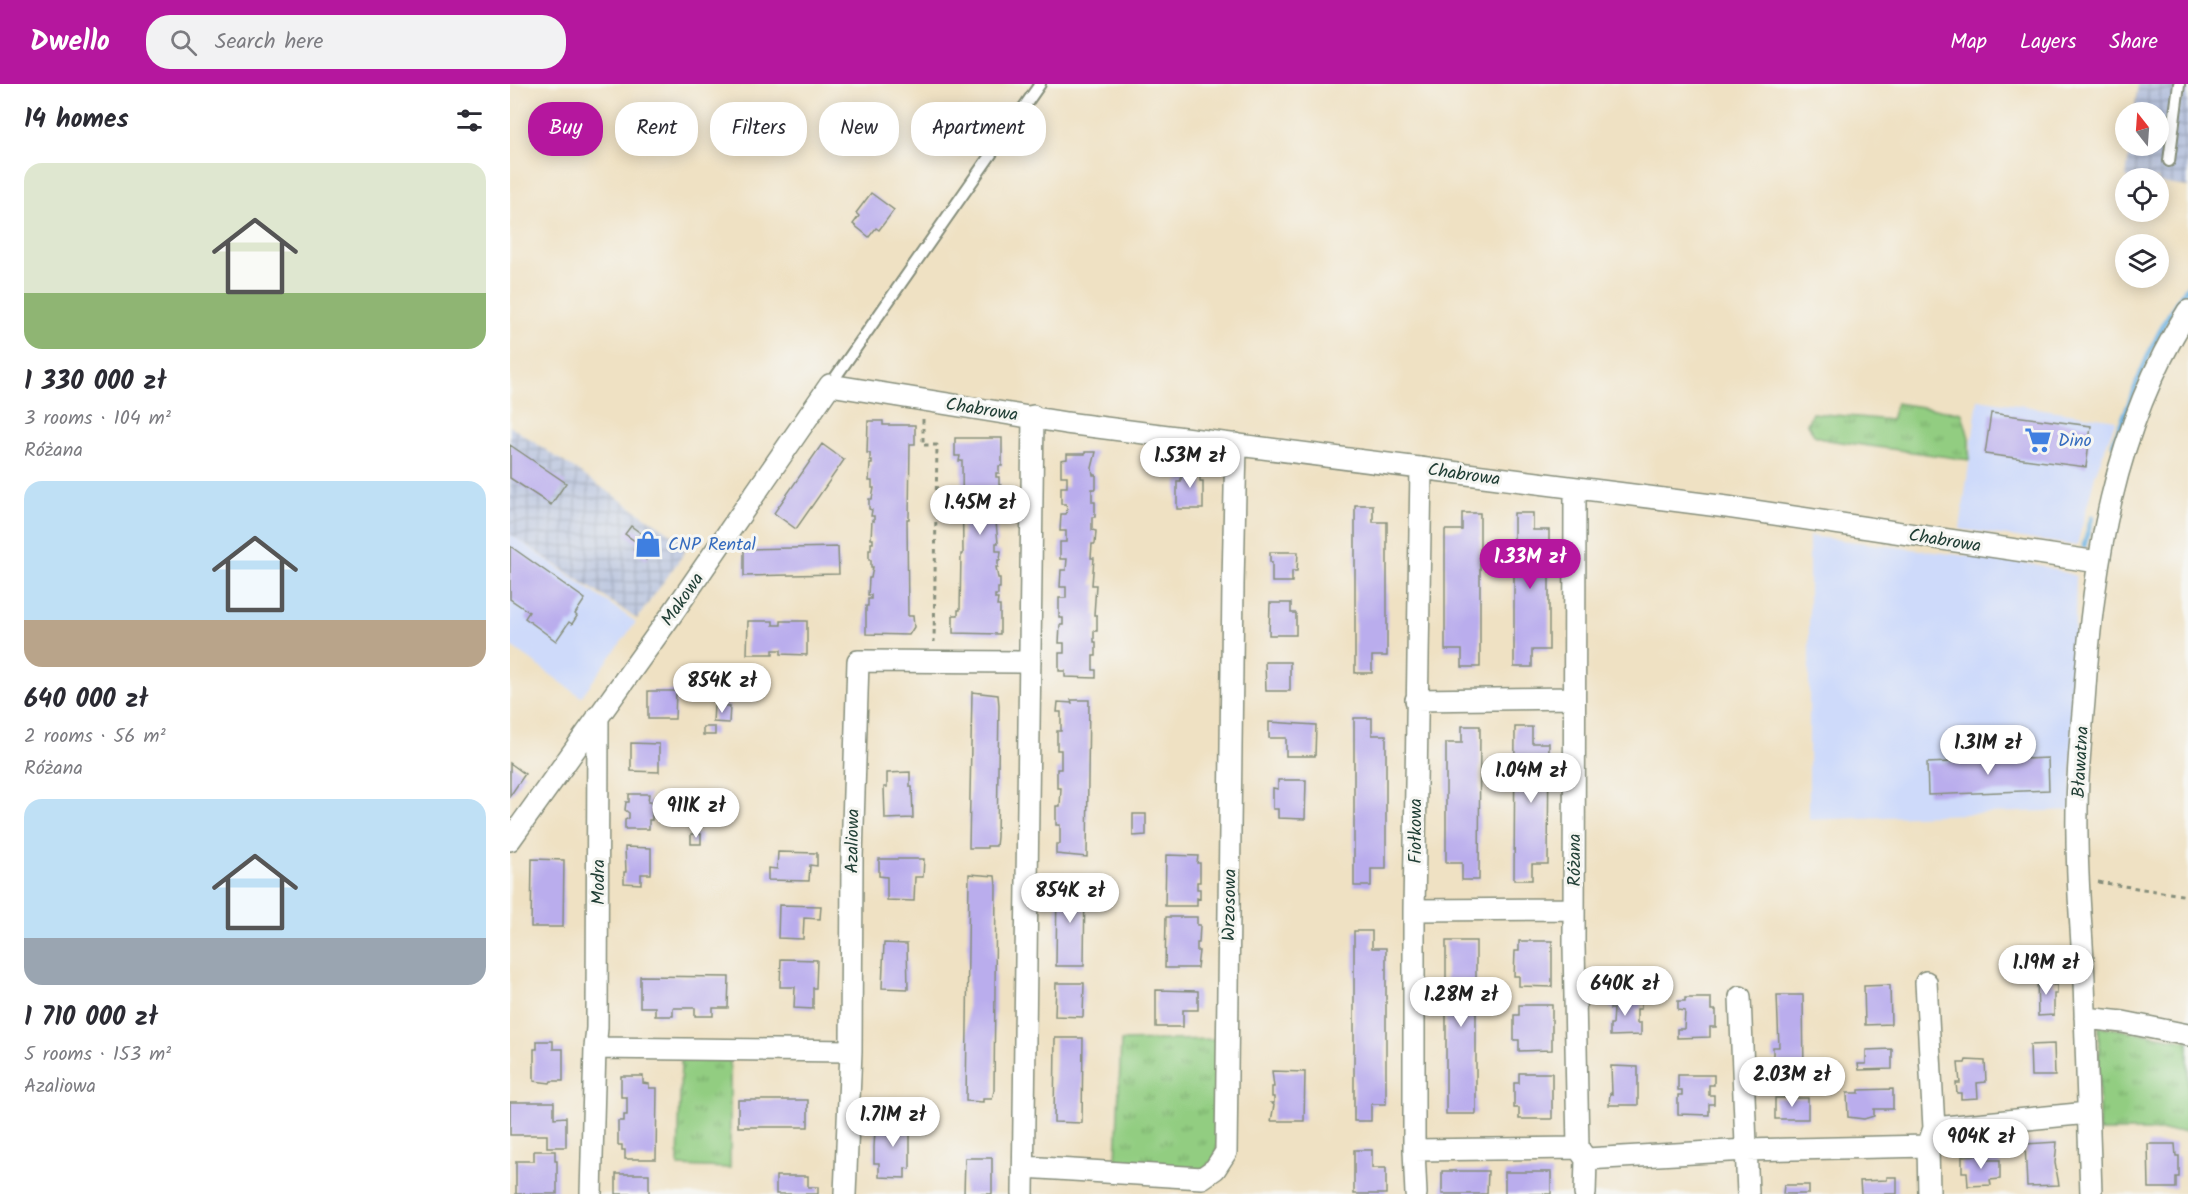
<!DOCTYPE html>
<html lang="en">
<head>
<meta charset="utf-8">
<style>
	body { margin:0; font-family:Kalam,sans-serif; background:#f2f2f3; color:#2b2b33; height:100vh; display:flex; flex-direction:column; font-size:22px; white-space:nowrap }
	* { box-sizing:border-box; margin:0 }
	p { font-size:20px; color:#7c7c81 }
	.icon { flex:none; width:33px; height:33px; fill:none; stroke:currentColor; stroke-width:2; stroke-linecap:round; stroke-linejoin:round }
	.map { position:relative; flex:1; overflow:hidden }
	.details { display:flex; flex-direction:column; background:#fff; width:510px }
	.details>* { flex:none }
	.guide { position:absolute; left:18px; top:18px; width:570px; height:54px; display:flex; gap:12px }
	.needle { width:39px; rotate:343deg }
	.buttons { position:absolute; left:1605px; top:18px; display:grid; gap:12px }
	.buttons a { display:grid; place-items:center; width:54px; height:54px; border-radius:50%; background:#fff; box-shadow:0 3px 15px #0003; font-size:30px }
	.price { position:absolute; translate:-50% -51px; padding:0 14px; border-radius:21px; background:#fff; color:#222; font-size:20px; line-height:39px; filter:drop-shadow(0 2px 3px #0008) }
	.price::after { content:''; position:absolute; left:50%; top:36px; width:18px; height:14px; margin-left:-9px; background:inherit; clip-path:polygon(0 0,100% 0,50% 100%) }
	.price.active { background:#b5179e; color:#fff }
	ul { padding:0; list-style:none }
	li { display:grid; align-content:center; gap:12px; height:318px; padding:0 24px }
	li span { display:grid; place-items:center; height:186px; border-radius:18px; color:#555 }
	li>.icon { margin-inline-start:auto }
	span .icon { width:108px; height:108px; fill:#fffc; stroke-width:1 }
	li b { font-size:26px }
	h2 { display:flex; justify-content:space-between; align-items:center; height:72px; padding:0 24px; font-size:26px }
	.tag { padding:0 21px; border-radius:24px; background:#fff; box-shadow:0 3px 15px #0003; font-size:21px; line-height:54px }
	.tag.active { background:#b5179e; color:#fff }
	header { display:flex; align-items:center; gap:36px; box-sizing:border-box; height:84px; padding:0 30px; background:#b5179e; color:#fff }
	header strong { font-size:28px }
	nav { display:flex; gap:33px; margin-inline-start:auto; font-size:21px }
	.search { width:420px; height:54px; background:#f2f2f3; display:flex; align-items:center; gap:15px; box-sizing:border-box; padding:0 21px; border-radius:24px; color:#7c7c81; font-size:22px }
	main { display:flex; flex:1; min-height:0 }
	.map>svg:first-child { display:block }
</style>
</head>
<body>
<header>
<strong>Dwello</strong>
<div class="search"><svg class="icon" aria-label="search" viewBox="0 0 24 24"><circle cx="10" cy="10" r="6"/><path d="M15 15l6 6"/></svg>Search here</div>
<nav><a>Map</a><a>Layers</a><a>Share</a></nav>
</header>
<main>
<section class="details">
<h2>14 homes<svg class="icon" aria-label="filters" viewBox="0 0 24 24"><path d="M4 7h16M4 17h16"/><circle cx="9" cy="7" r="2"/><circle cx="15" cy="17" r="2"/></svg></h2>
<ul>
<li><span style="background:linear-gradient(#dfe7d0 70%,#8fb573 0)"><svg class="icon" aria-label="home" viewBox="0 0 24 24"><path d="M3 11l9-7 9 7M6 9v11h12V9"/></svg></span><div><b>1 330 000 zł</b><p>3 rooms · 104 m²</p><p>Różana</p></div></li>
<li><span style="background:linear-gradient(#bfe0f5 75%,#b9a48a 0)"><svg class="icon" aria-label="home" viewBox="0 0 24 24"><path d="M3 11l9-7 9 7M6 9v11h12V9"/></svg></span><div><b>640 000 zł</b><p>2 rooms · 56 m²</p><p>Różana</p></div></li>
<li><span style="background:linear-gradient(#bfe0f5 75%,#9aa5b1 0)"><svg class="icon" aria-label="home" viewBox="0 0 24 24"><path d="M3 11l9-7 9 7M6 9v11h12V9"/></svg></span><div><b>1 710 000 zł</b><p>5 rooms · 153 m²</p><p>Azaliowa</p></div></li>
</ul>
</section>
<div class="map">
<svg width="1678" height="1110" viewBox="0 0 1678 1110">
	<defs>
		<pattern id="industrial-grid" width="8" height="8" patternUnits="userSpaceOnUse" patternTransform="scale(1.5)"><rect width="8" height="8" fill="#b9c4de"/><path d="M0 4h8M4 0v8" fill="none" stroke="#96a0b5"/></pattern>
		<pattern id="grass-tufts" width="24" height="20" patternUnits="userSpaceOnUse" patternTransform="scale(1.5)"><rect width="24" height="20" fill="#92cd81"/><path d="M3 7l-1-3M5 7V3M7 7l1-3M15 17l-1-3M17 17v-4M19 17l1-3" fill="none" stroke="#77a86a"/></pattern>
	</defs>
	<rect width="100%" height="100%" fill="#f6f6f2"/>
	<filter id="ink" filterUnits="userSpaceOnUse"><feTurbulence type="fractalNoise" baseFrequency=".0167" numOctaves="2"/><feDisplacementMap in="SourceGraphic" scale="12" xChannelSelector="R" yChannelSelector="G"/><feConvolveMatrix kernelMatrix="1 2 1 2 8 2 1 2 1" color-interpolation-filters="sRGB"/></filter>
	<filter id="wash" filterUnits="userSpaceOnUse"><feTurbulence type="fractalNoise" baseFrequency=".008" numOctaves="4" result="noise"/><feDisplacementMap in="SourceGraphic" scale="24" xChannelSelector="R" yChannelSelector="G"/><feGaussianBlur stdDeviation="1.35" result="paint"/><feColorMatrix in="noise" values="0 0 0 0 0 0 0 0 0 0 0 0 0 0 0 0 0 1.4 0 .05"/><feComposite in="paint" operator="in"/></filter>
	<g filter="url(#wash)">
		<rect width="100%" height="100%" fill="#efe1c3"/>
		<path fill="#cedafa" d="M1468 315 1606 336 1585 391 1567 462 1450 445Z
			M0 450 126 538 71 613 0 561Z
			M1299 452 1529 481 1566 492 1561 726 1299 736Z"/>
		<path fill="url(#industrial-grid)" d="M1628 0H1678V103L1649 99 1648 94H1616L1620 62H1648V28H1624Z
			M0 342 172 457 175 468 127 535 0 450Z"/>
		<path fill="url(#grass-tufts)" stroke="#58855a" stroke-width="1.5" d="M1386 319 1452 329 1459 354V376L1317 356 1304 351 1297 340 1302 329 1381 336Z
			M1589 942 1678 957V1047H1589Z
			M709 955V1053L705 1074 691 1088H656L606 1077 611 957Z
			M175 973 220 974V1084L168 1082 171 976Z"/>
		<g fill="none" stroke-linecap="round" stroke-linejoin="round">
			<path stroke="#6cb4e3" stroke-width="5" d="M1603 360C1625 307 1642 249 1678 202
				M1574 462 1582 433"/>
		</g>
		<g id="blocks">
			<path fill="#baaded" d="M361 109 384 126 369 146 366 144 359 153 343 140 349 132 346 129Z
				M1481 329 1581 342 1576 383 1475 370Z
				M358 337H373V341H405V360H400L399 435H397L398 532H403L404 543 399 551 356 550V522H358V515H361V511H358L359 494H361L363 483H361V476H359V466H361V459H363V455H361L362 436 364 437V432H361L362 426 359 425V415H362L364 404H362V397H359L360 380H362V376H360V369H357Z
				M445 354H492V382H489V389H486V393H489V401H491V410H489V417H486V421H489V428H491V438H486L488 459H486V467H491L490 476H488V483H486L488 494H490V504H488V511H485V515H488L487 522H490V550L443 549V531H448V526H450L451 470H453L452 377H449L450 372H445Z
				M312 360 334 376 286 445 264 429Z
				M0 361 56 399 41 421 0 394Z
				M575 368H586L582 384 583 391H586V405H582V418H585V433H582V446L586 447 585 460H582L581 474H584L582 501H586L584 531H587V547H584V558H586V572H583V586H586V594L555 593V587H549V569H554V559H549L550 541H553V534H549V514H556V503H550L551 486H556L557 475H550V458H556V447H550L551 430H556L557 425 556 420H551V403H557V392H551V376L557 375V370H575Z
				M671 381 690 382V397H693V425H667V397H671Z
				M845 421H863V438H877V572H862V589H845Z
				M952 429H970V583H952V566H935V446H952Z
				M1004 429H1023V446H1039V566H1022V583H1004Z
				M121 442 147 461 136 476 124 466 129 460 115 450Z
				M0 462 75 515 65 530 67 532 62 540 59 538 46 557 15 534 19 528 0 515Z
				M328 463 329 490 234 492V465Z
				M760 468H788L787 487H782V498H762V478H760Z
				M760 519H781V529H786V551H759Z
				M238 537H263V541H271V537H297V571L271 570V566H263V570H237Z
				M755 578H780V607H756Z
				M138 607H166L165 635H138Z
				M462 608 488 611 489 621 487 753 486 762H477V764H459Z
				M561 616H579L577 773 546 770V760H550V741H546V722H550L551 704H547V685H551V666H547V647H551V628H547L548 618 562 619Z
				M204 621 220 622 219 639 203 638Z
				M844 634H862V651H876V785H861V802H844Z
				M759 638 806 641 805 672H776V654H759Z
				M952 642H970L969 796H952V779H936V659H952Z
				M193 643H205V651H193Z
				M1005 643H1022V659H1039L1038 780H1022V796H1004Z
				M121 659 149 660V688L121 687Z
				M1538 674 1539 706 1418 711 1417 679Z
				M0 679 15 690 0 712Z
				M400 688V703H402L403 734 375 735 374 703H377V689Z
				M768 696H796L795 735 768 734V725H763V704L768 705Z
				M119 710H139L138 718H142V736H139V745H115V736L119 734V729L115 726 116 718H119Z
				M623 730H636V751L623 752Z
				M181 750H191V760H181Z
				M115 763 141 764V790H131V800L114 799V788H116Z
				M268 768 307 769V782L300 781 299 797 258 796V784L267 785Z
				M656 771 688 772 687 779H690V798H687V805H690V815L687 814V822H655Z
				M22 775 54 776 53 843H21Z
				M369 775H414L413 793H405L404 817 377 816V793L369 792Z
				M459 790 485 792 486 802 484 1007 482 1015H473V1018L456 1017Z
				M547 798H575L574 882H546Z
				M269 821 311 822 310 835 294 834 293 855 268 854Z
				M656 833H687V841H690L689 859H687V867H689L687 884H655Z
				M844 847H862V864H876V1020H861V1037H844Z
				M936 857H966V1030H936Z
				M1009 857H1042V903L1009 902V892H1004L1005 867H1009Z
				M374 859 397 860 398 905 372 904Z
				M271 875 307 876 306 904H303V925L284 924 285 903H270Z
				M130 892 219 893 218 924H203V932H185V924H163V932H145V923H130Z
				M1527 893H1543V901H1547V910H1544V931L1528 932Z
				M546 899H574L573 933 545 932Z
				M1380 901 1381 940 1355 941 1354 902Z
				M646 906 688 907V926H673V943H646Z
				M1267 911H1293L1294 991H1272V983H1269V975H1263V963H1269Z
				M1100 913 1131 914V925H1127V939H1131V951L1100 952V940H1103L1104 925H1100Z
				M1175 914H1201V926H1206V943H1200V953L1167 954V945H1174L1175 927 1168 926V917H1175Z
				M1009 921H1042V966L1009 967V956H1004V931H1009Z
				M545 954H573L572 1039 544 1038Z
				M27 957H43V965H53V997H41L40 999 24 997V965H27Z
				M1544 960 1545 992H1521L1520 961Z
				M1382 965V985L1349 986 1348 980H1356V966Z
				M1456 976 1475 977 1476 998 1467 999 1468 1014 1451 1015V1009H1447L1446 999H1450L1448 979H1455Z
				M1101 982 1128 983V1021H1099L1100 1009 1102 1010Z
				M762 987 795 988 794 1037H761L764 1021 761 1019H764V1013H762V1003H764Z
				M1009 989H1042V1035H1009V1024H1004V999H1009Z
				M1168 991H1204V1001H1199V1011H1204V1020H1199V1031L1168 1030V1011H1172V1006H1168Z
				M111 992H133V999L139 1000V1004H147L146 1075H115V1066H112V1061H108V1037H114V1031H117V1013H111Z
				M1383 1005V1025H1364V1032L1354 1035 1338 1033 1337 1009H1349V1006Z
				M1265 1014H1298V1035H1265Z
				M228 1016H298V1043H228Z
				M0 1018H44V1034L56 1033V1063H37V1051H0Z
				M370 1033 395 1034V1042H400V1085L395 1084V1094L369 1093V1079H364V1063L365 1047H370Z
				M1547 1058 1545 1079 1549 1101 1517 1102 1515 1060Z
				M1638 1060H1665L1666 1072H1669V1093H1666V1104H1639Z
				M844 1066H862V1084H876V1110H844Z
				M24 1067H45V1077H47V1110H6V1077H24Z
				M1474 1071V1076H1490V1095L1480 1096 1481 1101 1458 1102 1457 1088H1452V1072Z
				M455 1074H482V1110H454Z
				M932 1087H978L977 1110H932Z
				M995 1088H1041V1110H995Z
				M106 1090H139V1110H106Z
				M266 1092H298V1103H308V1110H266Z
				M1377 1093H1387V1110H1351L1350 1097 1377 1096Z
				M1274 1101H1299V1110H1273Z"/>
		</g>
	</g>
	<g filter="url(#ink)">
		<use href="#blocks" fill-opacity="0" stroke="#878f7c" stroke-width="1.5"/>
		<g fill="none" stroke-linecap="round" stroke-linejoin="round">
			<defs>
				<path id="service" d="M1659 77 1669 0
					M320 301 530 0"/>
				<path id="minor" d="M1065 404 1064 862 1068 1064 1076 1075 1075 1110
					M906 616 1064 614
					M0 756 162 530 320 301 556 339 1217 423 1588 478
					M904 826 1064 825
					M1416 898 1424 1044 1418 1062 1419 1110
					M1230 913 1238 1110
					M1575 934 1613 938 1678 951
					M85 964 341 967
					M1424 1044 1578 1029
					M904 1066 1068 1064
					M1076 1075 1237 1066 1418 1062
					M514 1083 692 1094 705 1085 716 1068 723 500 726 360
					M81 1110 85 964 87 944 88 632
					M335 1110 341 967 342 774 348 577 520 578
					M513 1110 523 332
					M906 1110 904 1066V826L911 384
					M1581 1110C1578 1039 1577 968 1574 897 1572 849 1567 801 1567 752 1566 707 1570 662 1574 617 1583 480 1603 346 1678 227"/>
			</defs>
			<use href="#service" stroke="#878f7c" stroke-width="14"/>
			<use href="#minor" stroke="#878f7c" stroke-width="24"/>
			<path stroke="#878f7c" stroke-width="3" stroke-dasharray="4.5 4.5" stroke-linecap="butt" d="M413 335V361H427L424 558
				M1588 798 1678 812"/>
			<use href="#service" stroke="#fff" stroke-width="10"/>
			<use href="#minor" stroke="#fff" stroke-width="21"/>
		</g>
	</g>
	<defs>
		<symbol id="supermarket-bare" viewBox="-9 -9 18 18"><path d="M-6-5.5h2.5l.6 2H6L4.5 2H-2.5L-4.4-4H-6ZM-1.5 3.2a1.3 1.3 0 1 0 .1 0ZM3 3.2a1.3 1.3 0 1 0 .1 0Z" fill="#3f7fe0" stroke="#f6f6f2" stroke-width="2.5" paint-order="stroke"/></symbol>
		<symbol id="shop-bare" viewBox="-9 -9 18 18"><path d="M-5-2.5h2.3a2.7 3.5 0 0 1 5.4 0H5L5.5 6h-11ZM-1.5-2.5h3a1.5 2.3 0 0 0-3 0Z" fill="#3f7fe0" stroke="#f6f6f2" stroke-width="2.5" paint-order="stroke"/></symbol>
	</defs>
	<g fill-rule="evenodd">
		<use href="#supermarket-bare" x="1509" y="337" width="38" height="38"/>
		<use href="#shop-bare" x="119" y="441" width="38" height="38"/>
	</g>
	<g text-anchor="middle" stroke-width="6" stroke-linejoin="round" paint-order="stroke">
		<g font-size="18" fill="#1f3d34" stroke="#f6f6f2">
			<text transform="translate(472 325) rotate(9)" y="6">Chabrowa</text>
			<text transform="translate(954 390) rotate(8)" y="6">Chabrowa</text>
			<text transform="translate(1435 456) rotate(9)" y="6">Chabrowa</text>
			<text transform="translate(172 515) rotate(-55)" y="6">Makowa</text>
			<text transform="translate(1570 678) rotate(-87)" y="6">Bławatna</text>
			<text transform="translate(905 747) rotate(-90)" y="6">Fiołkowa</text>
			<text transform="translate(342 757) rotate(-89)" y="6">Azaliowa</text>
			<text transform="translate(1064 776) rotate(-90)" y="6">Różana</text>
			<text transform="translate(88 798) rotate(-90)" y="6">Modra</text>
			<text transform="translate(719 821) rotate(-89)" y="6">Wrzosowa</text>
		</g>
		<g font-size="18" fill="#366cbe" stroke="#f6f6f2" text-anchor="start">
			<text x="1548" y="362">Dino</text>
			<text x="158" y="466">CNP Rental</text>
		</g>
	</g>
</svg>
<div class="buttons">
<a><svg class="needle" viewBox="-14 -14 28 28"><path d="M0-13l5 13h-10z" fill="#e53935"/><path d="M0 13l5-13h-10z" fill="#7c7c81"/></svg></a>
<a><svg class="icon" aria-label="locate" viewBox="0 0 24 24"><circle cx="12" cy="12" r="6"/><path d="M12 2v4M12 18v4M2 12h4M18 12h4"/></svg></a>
<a><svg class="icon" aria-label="layers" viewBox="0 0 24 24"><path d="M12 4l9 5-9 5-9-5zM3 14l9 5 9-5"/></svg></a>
</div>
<b class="price" style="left:680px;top:405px">1.53M zł</b>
<b class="price" style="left:470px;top:452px">1.45M zł</b>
<b class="price active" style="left:1020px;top:506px">1.33M zł</b>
<b class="price" style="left:212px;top:630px">854K zł</b>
<b class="price" style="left:1478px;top:692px">1.31M zł</b>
<b class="price" style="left:1021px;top:720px">1.04M zł</b>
<b class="price" style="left:186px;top:755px">911K zł</b>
<b class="price" style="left:560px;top:840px">854K zł</b>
<b class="price" style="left:1536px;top:912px">1.19M zł</b>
<b class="price" style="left:1115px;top:933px">640K zł</b>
<b class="price" style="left:951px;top:944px">1.28M zł</b>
<b class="price" style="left:1282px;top:1024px">2.03M zł</b>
<b class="price" style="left:383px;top:1064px">1.71M zł</b>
<b class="price" style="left:1471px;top:1086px">904K zł</b>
<div class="guide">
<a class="tag active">Buy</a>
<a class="tag">Rent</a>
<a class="tag">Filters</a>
<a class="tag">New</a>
<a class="tag">Apartment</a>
</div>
</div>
</main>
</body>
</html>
